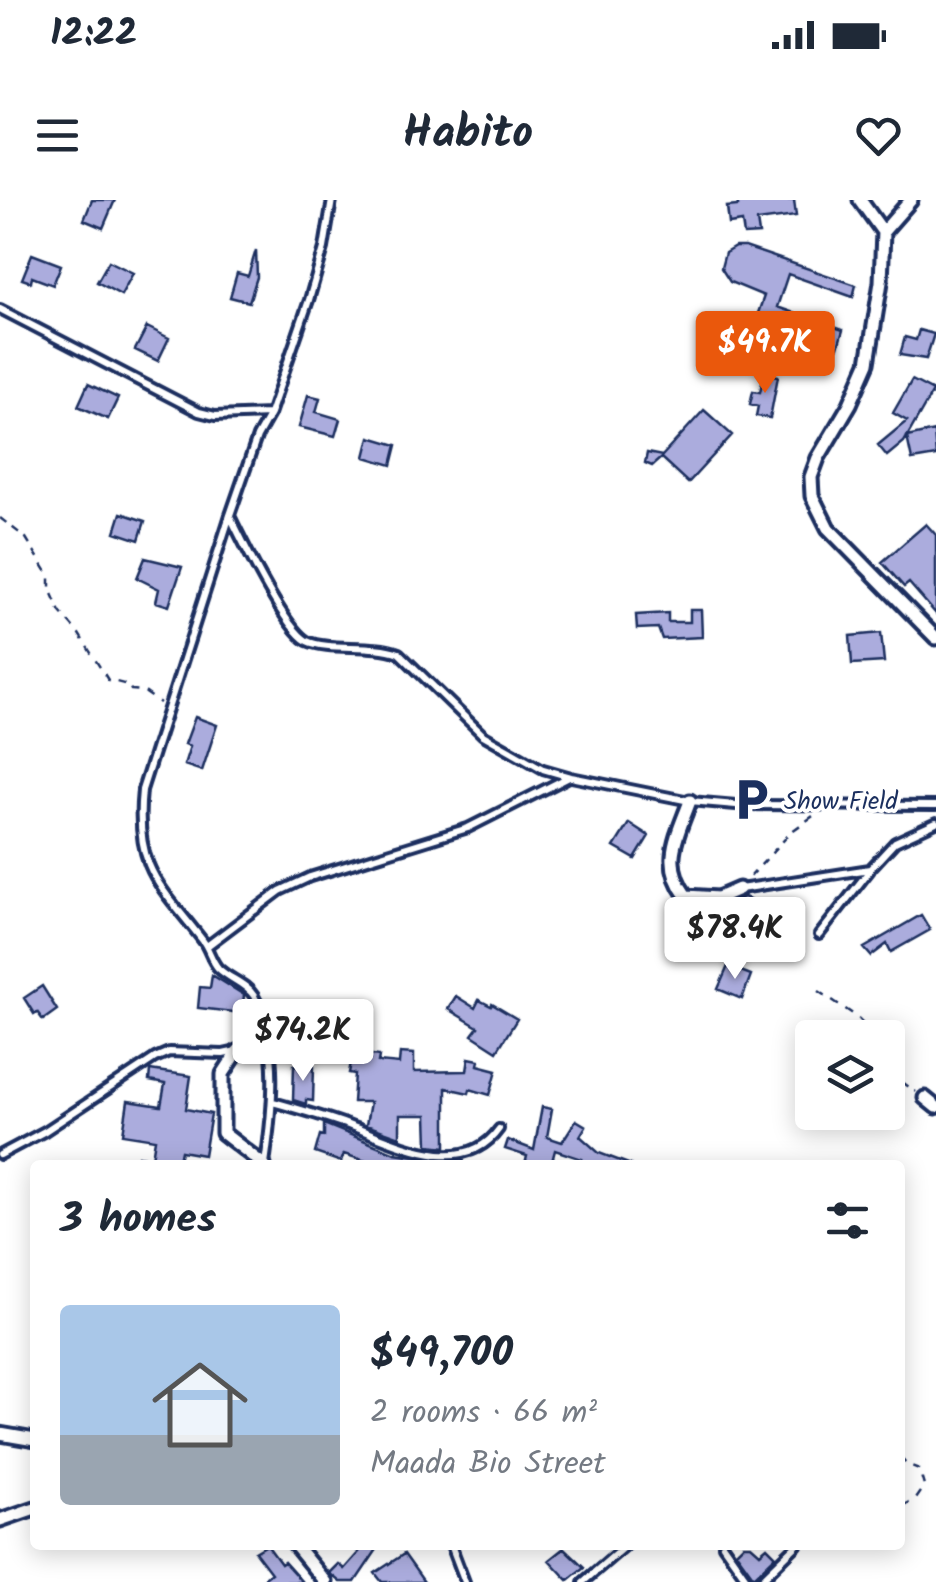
<!DOCTYPE html>
<html lang="en">
<head>
<meta charset="utf-8">
<style>
	body { margin:0; font-family:Kalam,sans-serif; background:#f2f2f3; color:#1f2937; height:100vh; display:flex; flex-direction:column; font-size:38px; white-space:nowrap }
	* { box-sizing:border-box; margin:0 }
	p { font-size:32px; color:#747a83 }
	.icon { flex:none; width:55px; height:55px; fill:none; stroke:currentColor; stroke-width:2; stroke-linecap:round; stroke-linejoin:round }
	.map { position:relative; flex:1; overflow:hidden }
	.drawer { position:absolute; left:30px; top:960px; width:875px; height:390px; display:flex; flex-direction:column; background:#fff; border-radius:10px; box-shadow:0 5px 25px #0003 }
	.drawer>* { flex:none }
	.fabs { position:absolute; left:795px; top:820px; display:grid; gap:20px }
	.fabs a { display:grid; place-items:center; width:110px; height:110px; border-radius:10px; background:#fff; box-shadow:0 5px 25px #0003; font-size:50px }
	.price { position:absolute; translate:-50% -85px; padding:0 22px; border-radius:10px; background:#fff; color:#222; font-size:32px; line-height:65px; filter:drop-shadow(0 2px 5px #0008) }
	.price::after { content:''; position:absolute; left:50%; top:60px; width:30px; height:22px; margin-left:-15px; background:inherit; clip-path:polygon(0 0,100% 0,50% 100%) }
	.price.active { background:#ea580c; color:#fff }
	ul { padding:0; list-style:none }
	li { display:flex; align-items:center; gap:30px; height:250px; padding:0 30px }
	li+li { border-top:2px solid #e0e1e3 }
	li span { display:grid; place-items:center; flex:none; width:280px; height:200px; border-radius:10px; color:#555 }
	li>.icon { margin-inline-start:auto }
	span .icon { width:120px; height:120px; fill:#fffc; stroke-width:1 }
	li b { font-size:42px }
	h2 { display:flex; justify-content:space-between; align-items:center; height:120px; padding:0 30px; font-size:42px }
	.status { display:flex; justify-content:space-between; align-items:center; height:70px; padding:0 50px; background:#fff; direction:ltr }
	.status svg { height:28px; fill:currentColor }
	header { display:flex; justify-content:space-between; align-items:center; height:130px; padding:0 30px; background:#fff; font-size:45px; font-weight:800 }
	.map>svg:first-child { display:block }
</style>
</head>
<body>
<div class="status"><b>12:22</b><svg viewBox="0 0 49 12"><path d="M0 12V9h3v3zM5 12V6h3v6zM10 12V3h3v9zM15 12V0h3v12zM26 1h20v11H26zM47 4h2v5h-2z"/></svg></div>
<header><svg class="icon" aria-label="menu" viewBox="0 0 24 24"><path d="M4 6h16M4 12h16M4 18h16"/></svg>Habito<svg class="icon" aria-label="heart" viewBox="0 0 24 24"><path d="M12 20l-8-8c-3-5 5-10 8-4 3-6 11-1 8 4z"/></svg></header>
<div class="map">
<svg width="936" height="1382" viewBox="0 0 936 1382">
	<rect width="100%" height="100%" fill="#fff"/>
	<filter id="ink" filterUnits="userSpaceOnUse"><feTurbulence type="fractalNoise" baseFrequency=".01" numOctaves="2"/><feDisplacementMap in="SourceGraphic" scale="20" xChannelSelector="R" yChannelSelector="G"/><feConvolveMatrix kernelMatrix="1 2 1 2 8 2 1 2 1" color-interpolation-filters="sRGB"/></filter>
	<g filter="url(#ink)">
		<path fill="#abacdd" stroke="#1b2f5e" stroke-width="2.5" d="M92 0H115L103 28 84 20Z
			M737 0H794L796 16 757 21 759 34 744 35 742 22 729 24 727 7 738 6Z
			M735 47H745L856 85 853 97 788 74 777 107 843 130 838 147 757 116 764 96 730 82 721 68 725 53Z
			M256 50 257 77 249 102 230 97 237 73 248 76Z
			M32 54 61 65 53 85 32 77 31 82 22 79Z
			M109 61 133 73 121 95 97 82Z
			M147 127 169 138 158 161 135 150Z
			M919 130 934 134 926 159 900 155 905 137 916 140Z
			M764 173 778 176 770 218 756 216 758 206 750 204 753 191 760 192Z
			M912 180 933 191 904 242 887 256 878 245 907 221 893 213Z
			M88 184 118 198 108 219 78 206Z
			M308 195 320 198 316 212 340 219 335 236 299 227Z
			M704 210 732 235 688 283 661 258 652 266 645 263 647 253 662 256Z
			M934 231 936 256 912 260 907 237Z
			M370 237 397 245 392 265 365 257Z
			M121 313 145 321 139 340 115 332Z
			M926 324 936 335V414L909 383 904 387 882 362Z
			M145 358 182 367 169 406 156 402 159 389 137 378Z
			M690 410H701L702 437 662 439 658 428 637 429 636 415 668 413V422H690Z
			M881 433 884 462 852 464 850 436Z
			M195 517 217 525 202 571 184 565 190 546 185 544Z
			M629 623 649 636 635 659 614 647Z
			M744 697 752 700 736 723 704 706 721 707Z
			M921 715 930 730 891 752 887 744 871 756 864 748Z
			M728 766 751 775 742 799 718 789Z
			M212 775 244 795 242 813 198 808 200 787 210 788Z
			M42 786 57 810 43 820 37 812 34 814 24 798Z
			M456 796 475 808 479 800 491 806 492 804 517 819 497 851 472 835 478 827 448 809Z
			M353 852 379 856 378 862 399 864 400 853 414 854V872L467 871 469 858 479 860 478 865 497 870 490 895 470 889 469 893 446 888V947L428 945 427 915H400V937L366 925 370 902H353L355 874 349 873Z
			M294 865 314 866 313 901 306 900V904L293 900Z
			M150 870 191 876 186 909 211 914 204 955 181 951 178 965H136L138 956 152 958 155 939 123 934 128 901 161 906 165 884 149 881Z
			M542 907 552 909 547 937 562 942 576 920 586 926 580 936 599 953 631 965H579L582 959 555 950 551 965H525L527 956 505 949 508 940 534 950Z
			M324 924 395 953 447 961 463 959 464 965H378L344 954 341 962 315 953 320 935 324 936Z
			M267 1345 281 1364 284 1362 302 1382H260L271 1373 255 1352Z
			M347 1345H380L355 1382H340L329 1373 338 1364 344 1369 359 1352Z
			M743 1345H751L760 1353 767 1347 776 1356 754 1377 736 1352Z
			M564 1348 584 1367 568 1380 549 1360Z
			M404 1354 424 1382H382L375 1373Z"/>
		<g fill="none" stroke-linecap="round" stroke-linejoin="round">
			<defs>
				<path id="lane" d="M0 109 199 212 215 216 269 214
					M230 316C243 342 284 428 307 441 328 451 372 443 399 453L483 535 543 569 571 577 690 601 736 605 936 606
					M740 689 870 669 895 642 936 623
					M819 735 870 670
					M207 746 280 691 310 677 468 628 569 577
					M273 902C298 909 323 916 348 925 393 941 463 980 499 929
					M0 955 45 931 155 858 169 852 223 854 269 844
					M265 964C272 914 281 842 254 796 246 783 229 779 218 768 211 760 209 749 203 741 159 684 134 668 142 590L230 315 257 237 270 214 309 100 324 48 332 0
					M451 1345 465 1382
					M723 1345 749 1382
					M583 1382 626 1345
					M759 1382 797 1345"/>
				<path id="street" d="M860 0 883 32
					M911 0 883 32 881 82 868 163 850 204 818 258 811 277 812 296 828 328 936 438
					M690 601C677 637 661 662 686 696L718 698 739 689
					M238 851 223 874V933L264 965
					M925 898 936 907
					M0 1234 35 1240
					M0 1320 35 1308
					M295 1345 325 1382"/>
			</defs>
			<use href="#lane" stroke="#1b2f5e" stroke-width="14"/>
			<use href="#street" stroke="#1b2f5e" stroke-width="19"/>
			<path stroke="#1b2f5e" stroke-width="2.5" stroke-dasharray="8 8" stroke-linecap="butt" d="M0 318 26 338 50 377V389L60 412 79 434 108 480 128 485 131 490 143 491 160 503
				M750 677 792 631 816 614
				M732 716 734 706
				M819 791 857 817 878 838
				M888 853 901 881 916 892
				M900 1257 906 1264 919 1269 924 1286 915 1299 900 1307"/>
			<use href="#lane" stroke="#fff" stroke-width="6"/>
			<use href="#street" stroke="#fff" stroke-width="11"/>
		</g>
	</g>
	<defs>
		<symbol id="parking-bare" viewBox="-9 -9 18 18"><path d="M-3.5-5.5H1a3.5 3.5 0 0 1 0 7H-1V5.5H-3.5ZM-1-3.4V-.6H.8a1.4 1.4 0 0 0 0-2.8Z" fill="#1b2f5e" stroke="#fff" stroke-width="2.5" paint-order="stroke"/></symbol>
	</defs>
	<g fill-rule="evenodd">
		<use href="#parking-bare" x="720" y="568" width="63" height="63"/>
	</g>
	<g text-anchor="middle" stroke-width="8" stroke-linejoin="round" paint-order="stroke">
		<g font-size="25" fill="#1b2f5e" stroke="#fff" text-anchor="start">
			<text x="784" y="609">Show Field</text>
		</g>
	</g>
</svg>
<div class="fabs">
<a><svg class="icon" aria-label="layers" viewBox="0 0 24 24"><path d="M12 4l9 5-9 5-9-5zM3 14l9 5 9-5"/></svg></a>
</div>
<b class="price active" style="left:765px;top:196px">$49.7K</b>
<b class="price" style="left:735px;top:782px">$78.4K</b>
<b class="price" style="left:303px;top:884px">$74.2K</b>
<section class="drawer">
<h2>3 homes<svg class="icon" aria-label="filters" viewBox="0 0 24 24"><path d="M4 7h16M4 17h16"/><circle cx="9" cy="7" r="2"/><circle cx="15" cy="17" r="2"/></svg></h2>
<ul>
<li><span style="background:linear-gradient(#a9c7e8 65%,#9aa5b1 0)"><svg class="icon" aria-label="home" viewBox="0 0 24 24"><path d="M3 11l9-7 9 7M6 9v11h12V9"/></svg></span><div><b>$49,700</b><p>2 rooms · 66 m²</p><p>Maada Bio Street</p></div></li>
</ul>
</section>
</div>
</body>
</html>
